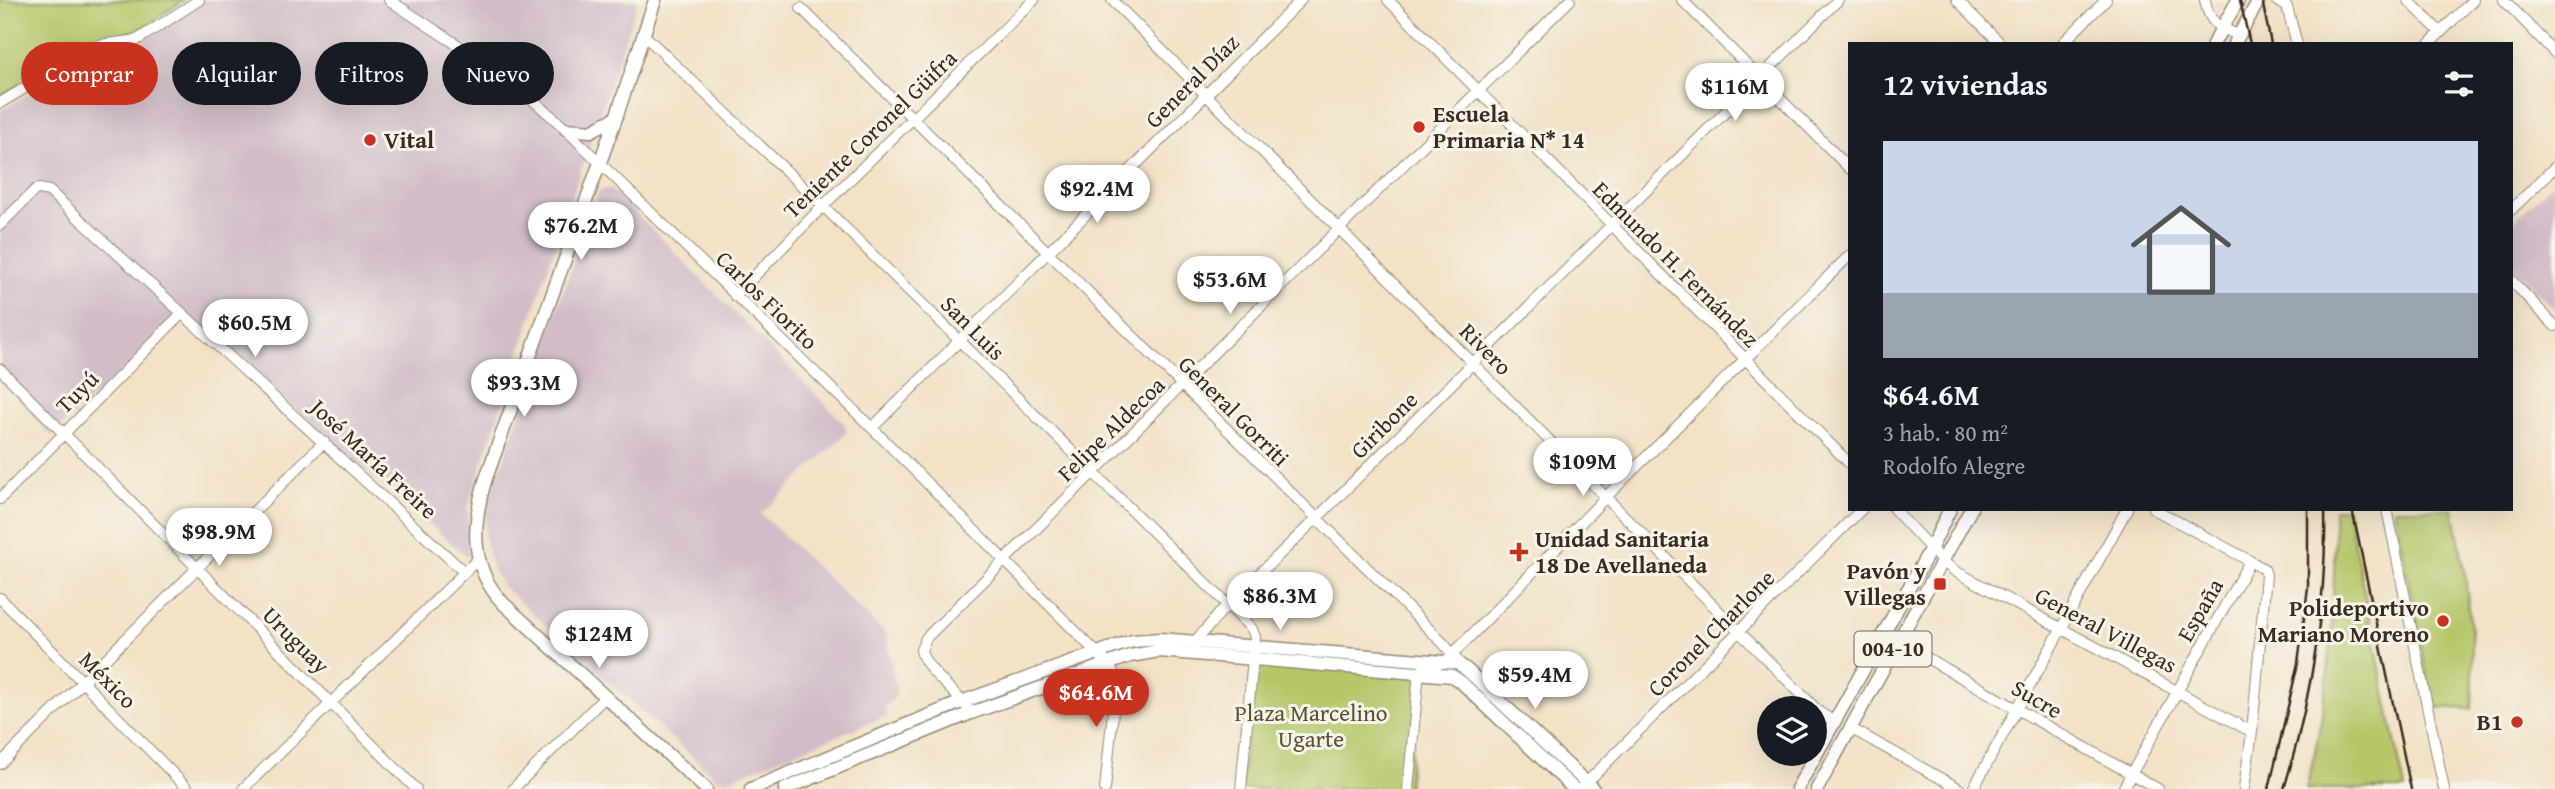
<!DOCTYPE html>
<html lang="es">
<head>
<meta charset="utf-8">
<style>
	body { margin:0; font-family:"Gentium Book Plus",serif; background:#242831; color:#f1f3f6; height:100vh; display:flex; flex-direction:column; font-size:26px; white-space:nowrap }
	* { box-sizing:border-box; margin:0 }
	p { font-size:23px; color:#9ea1a6 }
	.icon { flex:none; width:38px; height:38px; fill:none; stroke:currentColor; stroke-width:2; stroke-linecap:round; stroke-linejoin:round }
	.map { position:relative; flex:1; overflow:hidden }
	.side { position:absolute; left:1848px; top:42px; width:665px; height:469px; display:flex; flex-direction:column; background:#171b24; border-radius:0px; box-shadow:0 7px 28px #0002 }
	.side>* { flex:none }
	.guide { position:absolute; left:21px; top:42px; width:665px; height:63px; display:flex; gap:14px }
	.controls { position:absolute; left:1757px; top:696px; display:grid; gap:14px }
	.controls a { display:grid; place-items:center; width:70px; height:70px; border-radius:50%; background:#171b24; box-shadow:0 7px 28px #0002; font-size:35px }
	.price { position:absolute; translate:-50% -60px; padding:0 16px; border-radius:24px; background:#fff; color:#222; font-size:23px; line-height:46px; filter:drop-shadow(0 2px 4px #0008) }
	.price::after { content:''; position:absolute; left:50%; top:42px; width:21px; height:16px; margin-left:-10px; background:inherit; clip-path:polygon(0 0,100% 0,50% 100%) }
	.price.on { background:#c8321e; color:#fff }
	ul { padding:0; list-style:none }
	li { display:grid; align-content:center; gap:14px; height:371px; padding:0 35px }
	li+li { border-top:2px solid #363941 }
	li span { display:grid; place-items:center; height:217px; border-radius:0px; color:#555 }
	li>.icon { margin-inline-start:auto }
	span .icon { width:126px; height:126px; fill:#fffc; stroke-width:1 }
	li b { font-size:30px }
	h2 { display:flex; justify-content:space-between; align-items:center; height:84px; padding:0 35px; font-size:30px }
	.chip { padding:0 24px; border-radius:32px; background:#171b24; box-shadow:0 7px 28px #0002; font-size:24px; line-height:63px }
	.chip.on { background:#c8321e; color:#fff }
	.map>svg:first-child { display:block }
</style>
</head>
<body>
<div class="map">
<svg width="2555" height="789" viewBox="0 0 2555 789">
	<rect width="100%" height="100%" fill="#f7f3e8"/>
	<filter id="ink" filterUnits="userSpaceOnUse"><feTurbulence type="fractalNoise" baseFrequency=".0143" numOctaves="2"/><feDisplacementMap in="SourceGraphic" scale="14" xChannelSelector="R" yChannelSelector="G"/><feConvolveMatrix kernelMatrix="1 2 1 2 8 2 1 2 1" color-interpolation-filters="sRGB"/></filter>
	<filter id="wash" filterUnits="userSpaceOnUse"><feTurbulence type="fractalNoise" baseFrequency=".00686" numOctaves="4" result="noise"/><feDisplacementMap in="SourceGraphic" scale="28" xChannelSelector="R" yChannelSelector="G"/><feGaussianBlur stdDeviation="1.57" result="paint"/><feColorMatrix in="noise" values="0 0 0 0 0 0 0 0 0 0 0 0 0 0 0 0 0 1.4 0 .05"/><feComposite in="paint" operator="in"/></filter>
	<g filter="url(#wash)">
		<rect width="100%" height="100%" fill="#f2e2c6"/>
		<path fill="#d1bdc9" d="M199 0H638L468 506V557L183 314 51 436 0 377V111L83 62 113 48 141 42Z
			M2555 181V310L2511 265V224Z
			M611 188 845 424 847 433 761 514 886 634 897 694 884 709 887 716 727 780 716 778 502 586 493 570 485 540 486 510 599 191Z"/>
		<path fill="#b6c76a" stroke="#787844" stroke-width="2" d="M0 0H184L139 30 94 41 0 96Z
			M2334 509H2347L2405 789H2306C2331 695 2336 606 2334 509Z
			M2394 509H2453C2467 576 2476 642 2472 709L2433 707Z
			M1253 659 1419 672 1408 789H1241Z"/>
	</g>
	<g filter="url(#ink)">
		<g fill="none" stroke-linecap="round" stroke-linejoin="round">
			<defs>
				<path id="minor" d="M389 0 508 78 558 122 872 428 1107 663 1115 675 1116 682 1105 789
					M1112 0 1819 712 1834 722
					M1388 0 1850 464
					M1682 0 1850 169
					M1957 0 2001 44
					M2205 0C2209 23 2218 28 2239 35
					M2276 0 2287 7 2297 44
					M2408 0 2440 32
					M2504 0 2555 53
					M801 8 1443 643 1461 665
					M644 35 823 206 1252 629 1255 637 1241 789
					M2062 44 2106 0
					M2429 44 2473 0
					M0 103 90 49 100 45 137 40 199 0
					M2511 210 2555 167
					M0 225 35 190 39 189 49 191 463 571
					M2511 280 2555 326
					M735 296 823 206 1034 0
					M0 369 416 789
					M872 428 1301 0
					M0 499 182 313
					M1894 509 1942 561 1955 571 2252 732
					M2154 509 2250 561 2264 569 2266 575 2252 732 2244 789
					M2387 509 2444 789
					M0 598 188 789
					M1897 641 2158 789
					M1193 644 1227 605 1316 519 1838 0
					M971 713C959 693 925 671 921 650L926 638 1570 0
					M1850 728 1960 789
					M0 764 324 442
					M243 789 478 559
					M513 789 604 698
					M1408 789 1419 672 1446 661 1606 497 1850 255
					M1580 789 1862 509
					M1973 789 2127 509
					M2123 789 2250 561"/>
				<path id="major" d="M655 0 616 118 486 478C472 523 469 568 504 604L706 789
					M2213 44 2238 0
					M2234 44 2259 0
					M566 129 591 131 615 118
					M751 789 964 701 1117 646 1133 641 1160 639 1457 663 1467 670 1593 789
					M785 789 971 713 1130 656 1159 651 1452 676 1462 683 1574 789
					M1797 789 1931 548 1950 509
					M1817 789 1971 509"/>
			</defs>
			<use href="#minor" stroke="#968672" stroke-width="12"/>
			<use href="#major" stroke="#968672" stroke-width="15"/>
			<use href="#minor" stroke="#fff" stroke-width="10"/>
			<use href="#major" stroke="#fff" stroke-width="12"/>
			<path stroke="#3b2a1e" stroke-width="2.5" d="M2240 0 2250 44
				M2262 0 2271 44
				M2352 509 2411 789
				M2269 789 2298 663 2308 588V509
				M2284 789C2311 699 2327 603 2325 509"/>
		</g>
	</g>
	<g fill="#c8321e" stroke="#f7f3e8" stroke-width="2.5">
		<circle cx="1419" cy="127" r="7"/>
		<circle cx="370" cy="140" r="7"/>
		<path d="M1515.5 541.5h7v7h7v7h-7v7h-7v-7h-7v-7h7z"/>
		<rect x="1933" y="577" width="14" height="14" rx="3.5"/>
		<circle cx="2443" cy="621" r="7"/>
		<circle cx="2517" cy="722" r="7"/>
	</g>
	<g text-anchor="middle" stroke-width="6" stroke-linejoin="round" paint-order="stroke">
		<rect fill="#f7f3e8" stroke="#73665b" stroke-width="2" x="1854.5" y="631.5" width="77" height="35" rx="5"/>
		<g font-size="21" font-weight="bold" fill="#3b2a1e">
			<text x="1893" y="656">004-10</text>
		</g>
		<g font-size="23" fill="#3b2a1e" stroke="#f7f3e8">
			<text transform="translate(1192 81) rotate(-45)" y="8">General Díaz</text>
			<text transform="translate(870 134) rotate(-44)" y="8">Teniente Coronel Güifra</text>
			<text transform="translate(1676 264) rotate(45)" y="8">Edmundo H. Fernández</text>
			<text transform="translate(767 300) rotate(44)" y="8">Carlos Fiorito</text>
			<text transform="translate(973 328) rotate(45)" y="8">San Luis</text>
			<text transform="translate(1486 349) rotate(45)" y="8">Rivero</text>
			<text transform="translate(77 392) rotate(-45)" y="8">Tuyú</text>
			<text transform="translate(1234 411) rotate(45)" y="8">General Gorriti</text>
			<text transform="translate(1384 425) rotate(-45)" y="8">Giribone</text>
			<text transform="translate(1111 429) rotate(-44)" y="8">Felipe Aldecoa</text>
			<text transform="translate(374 459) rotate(43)" y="8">José María Freire</text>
			<text transform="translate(2200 610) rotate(-60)" y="8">España</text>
			<text transform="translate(2106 630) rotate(28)" y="8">General Villegas</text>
			<text transform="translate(1711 633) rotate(-45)" y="8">Coronel Charlone</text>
			<text transform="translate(296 640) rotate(45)" y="8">Uruguay</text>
			<text transform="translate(108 680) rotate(45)" y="8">México</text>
			<text transform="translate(2037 699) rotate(30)" y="8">Sucre</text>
		</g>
		<g font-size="23" font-weight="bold" fill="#3b2a1e" stroke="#f7f3e8" text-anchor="start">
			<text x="1433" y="122">Escuela<tspan x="1433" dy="26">Primaria N* 14</tspan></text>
			<text x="384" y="148">Vital</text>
			<text x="1535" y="547">Unidad Sanitaria<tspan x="1535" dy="26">18 De Avellaneda</tspan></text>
			<text x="1926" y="579" text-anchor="end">Pavón y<tspan x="1926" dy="26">Villegas</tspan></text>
			<text x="2429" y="616" text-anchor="end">Polideportivo<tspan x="2429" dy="26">Mariano Moreno</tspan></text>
			<text x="2503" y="730" text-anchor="end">B1</text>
		</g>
		<g font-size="23" fill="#5a5131" stroke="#f7f3e8">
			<text x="1311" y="721">Plaza Marcelino<tspan x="1311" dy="26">Ugarte</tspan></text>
		</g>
	</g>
</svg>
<div class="controls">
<a><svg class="icon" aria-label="layers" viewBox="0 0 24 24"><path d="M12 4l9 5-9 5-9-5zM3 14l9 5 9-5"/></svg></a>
</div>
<b class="price" style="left:1735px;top:123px">$116M</b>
<b class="price" style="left:1097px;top:225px">$92.4M</b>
<b class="price" style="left:581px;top:262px">$76.2M</b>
<b class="price" style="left:1230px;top:316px">$53.6M</b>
<b class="price" style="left:255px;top:359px">$60.5M</b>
<b class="price" style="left:524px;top:419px">$93.3M</b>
<b class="price" style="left:1583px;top:498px">$109M</b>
<b class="price" style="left:219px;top:568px">$98.9M</b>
<b class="price" style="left:1280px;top:632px">$86.3M</b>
<b class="price" style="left:599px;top:670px">$124M</b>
<b class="price" style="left:1535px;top:711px">$59.4M</b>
<b class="price on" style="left:1096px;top:729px">$64.6M</b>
<div class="guide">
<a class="chip on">Comprar</a>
<a class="chip">Alquilar</a>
<a class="chip">Filtros</a>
<a class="chip">Nuevo</a>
</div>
<section class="side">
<h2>12 viviendas<svg class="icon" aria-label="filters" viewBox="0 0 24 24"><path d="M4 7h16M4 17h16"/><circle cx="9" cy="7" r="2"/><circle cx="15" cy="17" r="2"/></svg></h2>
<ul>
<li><span style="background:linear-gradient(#c9d6e8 70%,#9aa5b1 0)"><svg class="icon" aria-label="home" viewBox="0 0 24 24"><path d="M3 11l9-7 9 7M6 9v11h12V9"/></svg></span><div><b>$64.6M</b><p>3 hab. · 80 m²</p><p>Rodolfo Alegre</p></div></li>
</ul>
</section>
</div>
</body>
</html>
